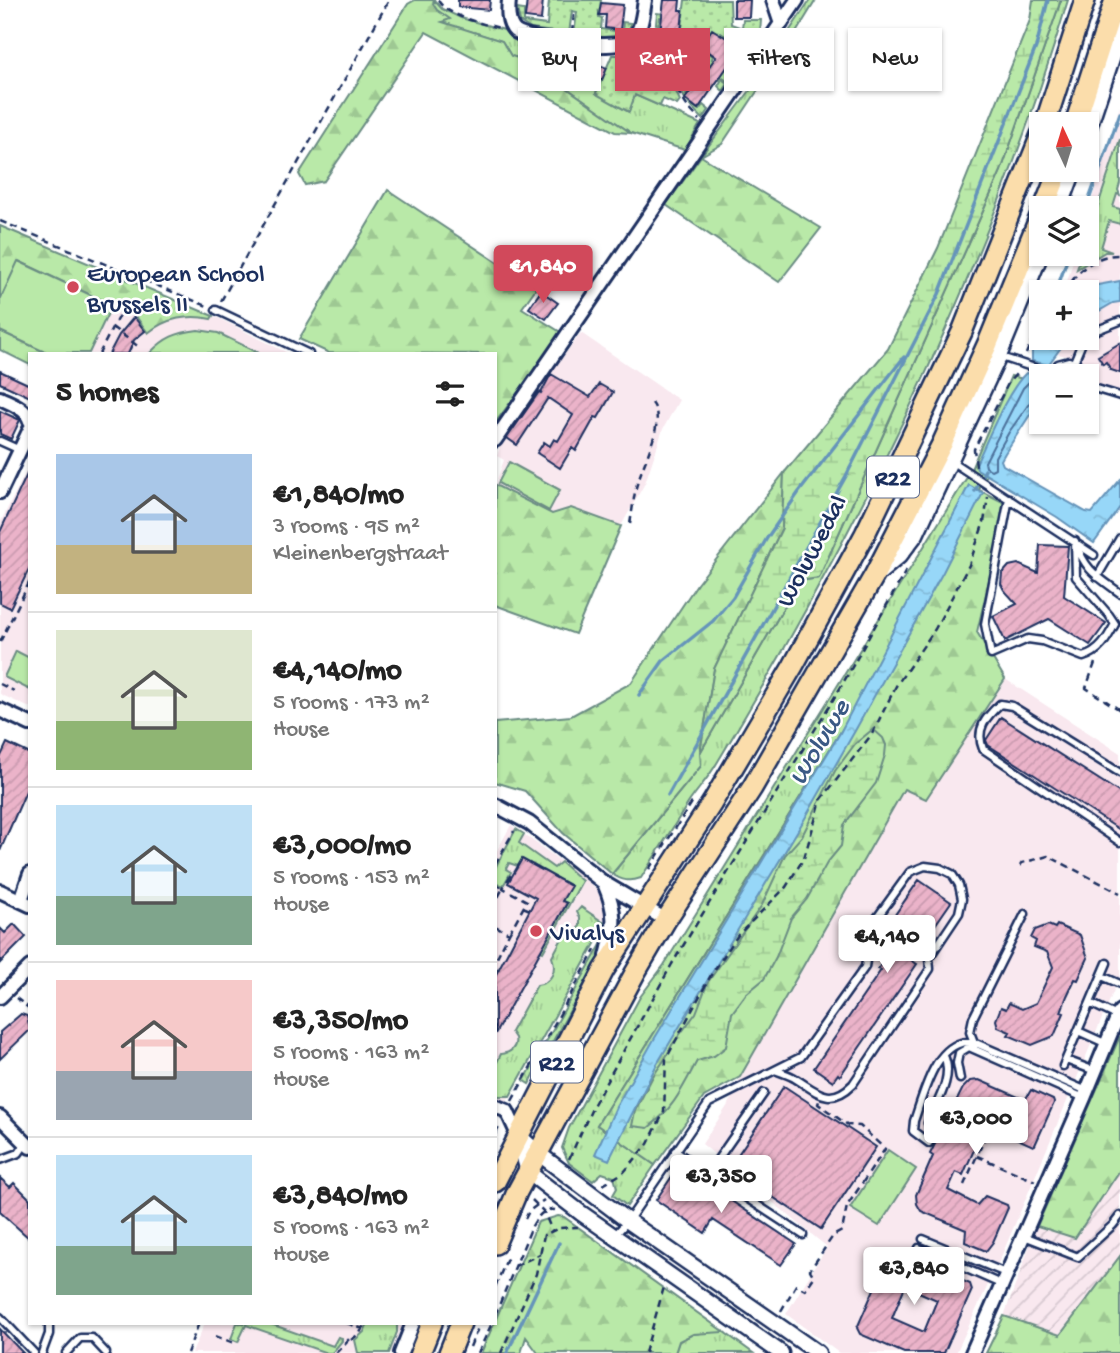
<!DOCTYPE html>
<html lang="en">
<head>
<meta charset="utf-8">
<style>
	body { margin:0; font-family:"Gochi Hand",sans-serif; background:#f6f6f6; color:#222; height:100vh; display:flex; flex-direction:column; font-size:26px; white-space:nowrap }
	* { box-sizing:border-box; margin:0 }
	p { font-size:23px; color:#767676 }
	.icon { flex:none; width:38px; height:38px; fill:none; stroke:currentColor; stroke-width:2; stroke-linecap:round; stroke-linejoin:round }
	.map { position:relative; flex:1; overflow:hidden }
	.drawer { position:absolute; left:28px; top:352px; width:469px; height:973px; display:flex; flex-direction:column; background:#fff; border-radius:0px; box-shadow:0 2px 5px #0004 }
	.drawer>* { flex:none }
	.guide { position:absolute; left:518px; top:28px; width:497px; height:63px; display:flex; gap:14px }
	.needle { width:46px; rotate:356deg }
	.buttons { position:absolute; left:1029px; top:112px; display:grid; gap:14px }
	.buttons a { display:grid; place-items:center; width:70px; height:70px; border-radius:0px; background:#fff; box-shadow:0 2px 5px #0004; font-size:35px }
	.price { position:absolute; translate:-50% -60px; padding:0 16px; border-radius:7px; background:#fff; color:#222; font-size:23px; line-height:46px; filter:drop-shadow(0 2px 4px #0008) }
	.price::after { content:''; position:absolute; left:50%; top:42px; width:21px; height:16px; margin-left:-10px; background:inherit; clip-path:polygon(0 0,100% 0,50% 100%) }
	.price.active { background:#d1495b; color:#fff }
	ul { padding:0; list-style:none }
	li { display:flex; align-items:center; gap:21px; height:175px; padding:0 28px }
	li+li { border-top:2px solid #e0e0e0 }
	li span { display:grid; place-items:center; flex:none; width:196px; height:140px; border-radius:0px; color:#555 }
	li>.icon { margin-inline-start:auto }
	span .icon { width:84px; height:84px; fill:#fffc; stroke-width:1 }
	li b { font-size:30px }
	h2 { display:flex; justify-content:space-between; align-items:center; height:84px; padding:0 28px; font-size:30px }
	.chip { padding:0 24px; border-radius:0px; background:#fff; box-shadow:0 2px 5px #0004; font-size:24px; line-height:63px }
	.chip.active { background:#d1495b; color:#fff }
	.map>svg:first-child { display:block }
</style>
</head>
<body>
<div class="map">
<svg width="1120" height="1353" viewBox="0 0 1120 1353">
	<defs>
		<pattern id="industrial-furrows" width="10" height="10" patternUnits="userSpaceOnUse" patternTransform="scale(1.75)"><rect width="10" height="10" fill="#f9e8ef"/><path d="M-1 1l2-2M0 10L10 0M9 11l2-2" fill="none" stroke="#d5c7cf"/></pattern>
		<pattern id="grass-tufts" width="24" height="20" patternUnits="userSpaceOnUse" patternTransform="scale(1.75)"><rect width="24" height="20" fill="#b9e9a8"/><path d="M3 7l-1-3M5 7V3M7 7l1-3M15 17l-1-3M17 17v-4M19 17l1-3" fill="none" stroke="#9ec893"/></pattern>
		<pattern id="forest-firs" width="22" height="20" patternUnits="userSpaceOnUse" patternTransform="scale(1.75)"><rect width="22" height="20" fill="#b9e9a8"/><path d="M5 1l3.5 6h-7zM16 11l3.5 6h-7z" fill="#9ec893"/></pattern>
		<pattern id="wetland-marsh" width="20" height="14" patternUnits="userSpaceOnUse" patternTransform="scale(1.75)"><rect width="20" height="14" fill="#b9e9a8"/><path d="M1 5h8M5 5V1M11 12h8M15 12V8" fill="none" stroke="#9ec893"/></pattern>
		<pattern id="garden-dots" width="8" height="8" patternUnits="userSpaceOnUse" patternTransform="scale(1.75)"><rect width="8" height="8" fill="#b9e9a8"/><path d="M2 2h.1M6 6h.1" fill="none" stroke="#9ec893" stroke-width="1.8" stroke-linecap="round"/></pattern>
		<pattern id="water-ripples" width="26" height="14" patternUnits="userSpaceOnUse" patternTransform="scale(1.75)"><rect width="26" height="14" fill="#97d7f8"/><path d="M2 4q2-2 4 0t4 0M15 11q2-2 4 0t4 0" fill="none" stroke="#82b9d7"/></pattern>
		<pattern id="building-hatch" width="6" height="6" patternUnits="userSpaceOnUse" patternTransform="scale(1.75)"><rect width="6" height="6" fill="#ebb3c9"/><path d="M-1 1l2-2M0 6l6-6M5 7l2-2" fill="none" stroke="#c99aaf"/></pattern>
	</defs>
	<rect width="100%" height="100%" fill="#fff"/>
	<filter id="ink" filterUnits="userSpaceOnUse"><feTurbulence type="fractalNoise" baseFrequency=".0143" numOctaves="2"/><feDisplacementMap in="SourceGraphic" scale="14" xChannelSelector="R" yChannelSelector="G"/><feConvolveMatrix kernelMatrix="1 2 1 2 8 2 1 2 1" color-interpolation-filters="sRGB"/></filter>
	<g filter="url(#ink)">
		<path fill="#f9e8ef" d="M1120 106V281L1092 286 1079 292H1064L1075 254H1087V216Z
			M15 233 220 319 288 353 30 354V365L0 350V259Z
			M1120 302V396L1090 383 1089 372 1080 360 1058 354 1068 338H1087V318L1113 303Z
			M581 333 679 400 663 429 645 483 621 526 571 508 552 514 495 485 504 460 497 456 504 435Z
			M30 464V708L0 694V523Z
			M1005 679 1120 753V976L1001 1257 956 1353H839L786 1314 827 1247 702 1144 730 1102 740 1077 904 789 926 799Z
			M511 825 584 878 602 895 607 905V923L495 1122V854Z
			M205 1323H403L391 1353H192Z"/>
		<path fill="url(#industrial-furrows)" d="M1120 1170V1256L1060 1335 1004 1316 1037 1226 1075 1238Z"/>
		<path fill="url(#grass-tufts)" stroke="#6a8c83" stroke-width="2" d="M434 0 442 9 461 18 504 30 511 38 522 44 564 51 561 64 602 80 596 93 629 112 635 95 700 124 685 150 631 133 561 84 560 65 555 69 511 56 502 41 441 22 433 4Z
			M810 0H816L794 36 722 144 701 156 749 92Z
			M1061 0H1068C988 269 862 524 717 763 709 777 698 789 689 802 673 827 657 853 641 878 630 882 622 881 612 874L701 766 700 753 799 581 819 578 1001 171Z
			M1120 139V183L1118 190 1120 195 1117 194 1113 207 1120 209V224L1109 221 1101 248 1112 252H1105L1077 269 1082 254H1087V239Z
			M1011 376 1036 382 910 620 597 1125 655 1165 627 1206 613 1195 617 1188 614 1177 602 1173 593 1181 569 1163 562 1148 569 1128 640 997 664 965 969 474Z
			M516 829 524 834 519 843 554 868 561 862 582 881 543 952 540 951 567 903 562 901 570 886 522 859 518 866 509 863 506 869 511 872 503 886 495 882V868Z
			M581 907 606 924 510 1096H495V1066L501 1054C511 1053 517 1047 515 1038L511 1032 537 985C552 983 557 970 552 957L565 933H574L580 926V918L577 912Z
			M607 934 602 953 529 1084 524 1081Z
			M237 1323H268L333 1346 338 1337 342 1338V1341L332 1353H327L246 1325 238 1342 231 1339Z
			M368 1323H397V1332L389 1353H358L355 1340 364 1332Z
			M710 1332H724L753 1353H675L679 1341 693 1334Z"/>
		<path fill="url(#forest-firs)" stroke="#6a8c83" stroke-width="2" d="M415 0H434L433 4 437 10 450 19 442 22 502 41 511 56 555 69 561 64V84L631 133 615 132 426 32 324 181 305 185 299 174 408 4Z
			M701 156 821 228 779 282 666 205Z
			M388 190 536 288 522 308 562 333 495 423V354L329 353 299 339Z
			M0 226 213 316 211 319C189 314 166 318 148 333L132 311 126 313 111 307 112 305 19 261 0 300Z
			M0 331 47 353 30 354V365L0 350Z
			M784 473 782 528 714 669 700 753 701 766 612 874 563 833 525 791 495 782V723L571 716 631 683 697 584Z
			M495 485 552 514 571 508 621 526 575 634 495 605Z
			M979 490 1007 504 977 632 1005 679 926 799 904 789 740 1077 704 1097 655 1165 597 1125 910 620Z
			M1120 1036V1170L1075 1238 1037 1226Z
			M558 1216 564 1217 724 1332 693 1334 679 1341 675 1353H538L526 1337 521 1353H481L538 1222Z
			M1120 1256V1353H986L1004 1316 1060 1335Z"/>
		<path fill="url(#wetland-marsh)" stroke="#6a8c83" stroke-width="2" d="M1033 0H1061L1001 171 819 578 799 581 700 753 714 669 782 528 784 473 888 349 938 248 1030 20Z
			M873 729 883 738 886 745 885 755 876 783 844 825 841 846 827 863 807 899 791 918 776 957 764 979 746 994 732 1013 726 1047 714 1056 697 1061C682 1089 674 1108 648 1128L632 1126 635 1111 653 1076 665 1059 672 1045 696 1013 708 982 762 905 785 855 802 836 835 771 855 744Z"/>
		<path fill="url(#garden-dots)" stroke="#6a8c83" stroke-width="2" d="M549 0H601L599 17 602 18 601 29 622 32 623 22 631 23 629 31 612 39 574 35 577 12 572 11 569 34 531 29 520 22 517 9 524 10V22L547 25Z
			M685 0H730L731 24 742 28 743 20H761L760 33 754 46 730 30 725 36 721 33 708 52 713 56 712 59 735 74 729 82 715 73 728 84 723 91 718 86 721 81 706 68 686 95 689 98 687 101 699 110 703 105 709 110 703 119C696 112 689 105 684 97 676 83 671 52 653 49V45L664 46V49L686 50 688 34 681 33 683 20 660 17 659 25 656 24 657 13 683 16Z
			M612 55H624L622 78 636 79V86L657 89 659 78 654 77 656 58 667 70 680 101 677 105 663 99 660 106 635 95 629 112 598 95 596 93Z"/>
		<path fill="#b9e9a8" stroke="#6a8c83" stroke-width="2" d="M18 261 112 305 89 353H47L0 331V300Z
			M198 330 218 333 259 353H150C165 337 176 333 198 330Z
			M509 462 560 490 549 511 498 483Z
			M16 651 30 658V690L4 677Z
			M888 1150 916 1169 879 1226 850 1208Z"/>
		<path fill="url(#water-ripples)" stroke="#6594ba" stroke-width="2" d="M1120 281V302L1113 303 1087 318V292H1079L1092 286Z
			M1041 337 1068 338 1048 365 1032 361V350Z
			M1026 373 1040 378 1041 390 1037 404 1005 453 1001 460 1003 465 1086 512 1092 513 1120 480V507L1094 543 1057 517 977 469 976 464C988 439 1007 391 1026 373Z
			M969 485 983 493 943 572 856 729 804 820 657 1064 609 1160 595 1154 616 1107 653 1041 840 733Z"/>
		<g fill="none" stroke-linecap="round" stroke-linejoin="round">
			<path stroke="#4d729c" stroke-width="2" d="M1041 385 1029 382 1023 388 985 462 986 467 991 470 995 468V457L1009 432 1033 398 1041 395"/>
			<path stroke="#6594ba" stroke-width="3.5" d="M1086 208 1120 113
				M1060 280 1069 254
				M975 491 985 470
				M639 695 663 661 713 621 733 597 767 538 799 492 904 357
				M668 795 846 476 939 294 1036 47 1048 0
				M507 1353 559 1243"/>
		</g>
		<path fill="url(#building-hatch)" stroke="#1b2f5e" stroke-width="2" fill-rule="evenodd" d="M458 0H490L489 10 458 7Z
			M527 0H543L541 20 525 18Z
			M664 0H680L679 10H683L681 33 685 34 683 51 664 48 665 42 659 41Z
			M734 0H750L749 17H734Z
			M601 3 623 5 620 30 605 28 606 15H599Z
			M712 29 741 47 698 109 685 99 716 57 701 46Z
			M566 52 607 68 602 80 561 64Z
			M625 60 652 62 649 86 636 85 637 77 623 76Z
			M541 291 558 303 546 319 529 308Z
			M134 317 145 331 134 340 128 354H109L119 335Z
			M1120 343V373L1111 370 1106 362 1103 364 1098 356Z
			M0 371 30 385V397L0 383Z
			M551 374 590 397 599 384 613 392 598 418 595 417 576 451 572 448 560 468 537 453 544 442 550 446 554 439 558 441 573 415 548 398 517 445 507 438 539 392 541 393Z
			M0 411 20 420 11 439 0 434Z
			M30 468V567L10 608 0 603V532Z
			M1040 545 1068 546 1064 596 1106 623 1090 645 1049 619 1005 641 993 616 1017 604 1004 590 1001 584 1002 574 1009 566 1018 564 1038 573Z
			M1001 717 1120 793V830L988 745 986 740Z
			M7 743 30 754V782L0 851V758Z
			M522 859 571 886 562 901 567 903 495 1034V976L536 898 508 883Z
			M919 880 951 902 911 960 917 964 840 1076 838 1074 833 1081 814 1068 881 970 878 969 893 947 879 938Z
			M14 924 26 937 0 963V928L5 933Z
			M1048 925 1055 928 1057 925 1080 935 1088 958 1078 980 1075 979 1067 996 1061 1012 1064 1013 1054 1036 1032 1045 1008 1035 1010 1032 998 1027 996 1020 1001 1007 1006 1009 1009 1003 1022 1009 1036 1003 1053 967 1047 952 1034 947 1036 941 1031 938 1035 930Z
			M21 1014 27 1016 30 1030 0 1059V1032Z
			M979 1080 1025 1100 1031 1090 1053 1100 1054 1103 1035 1145 1033 1146 1011 1136 1013 1125 984 1112 981 1113 973 1131 981 1134 963 1175 956 1172 948 1190 977 1205 985 1196 1007 1205 1008 1208 993 1242 986 1251 965 1242 966 1230 921 1211 917 1204 916 1195 933 1156 930 1154 963 1088 970 1081Z
			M784 1086 876 1147 821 1229 729 1168Z
			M679 1166 796 1244 781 1265 713 1220 705 1233 656 1200Z
			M0 1178 10 1187 14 1183 30 1199V1239L0 1212Z
			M893 1252H897L970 1284 972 1290 944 1353H904L860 1334 857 1328 889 1255ZM905 1286 937 1300 924 1332 892 1318Z
			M0 1329 23 1353H0Z"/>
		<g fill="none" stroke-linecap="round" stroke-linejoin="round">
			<defs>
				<path id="service" d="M216 310 309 354
					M1087 334 1120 321
					M998 356 1053 374
					M1074 362 1084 338
					M1053 374 1058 364 1069 361 1079 365 1084 376
					M1087 386 1120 396
					M0 441 20 450
					M951 461 1094 555
					M1009 498 985 624 991 655 1028 639 1042 641 1083 657C1100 652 1107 639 1115 624L1109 615 1076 577 1075 541C1085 570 1095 575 1120 593
					M1097 577 1120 538
					M1120 773 1012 706 1000 704C986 717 975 729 983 749L1120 842
					M1102 976 1120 984
					M1090 1003 1117 1016
					M1078 1031 1107 1044
					M975 1045 970 1032 973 1018 1025 914
					M1066 1060 1095 1071
					M1063 1066 1107 963
					M960 1079 957 1063 959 1053 969 1047 1084 1098
					M934 1131 928 1123C937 1102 954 1077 944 1056
					M929 1143 913 1131 914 1121C923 1096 933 1051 961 1043 966 1041 973 1043 978 1044L1087 1091
					M675 1151 803 1235
					M0 1160 19 1153 26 1143
					M709 1172 764 1093
					M614 1236 628 1221 709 1103 775 1070C782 1073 790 1075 796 1079 817 1092 830 1107 853 1084L930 969 929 958 959 913 962 899 959 885 952 874 940 868 925 866 910 872 866 933C864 945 868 955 865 967L801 1057 775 1070
					M1024 1236 1078 1257 1113 1225 1120 1216
					M923 1239 1008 1274
					M919 1248 1003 1285
					M0 1317 34 1353
					M42 1353 49 1334V1323
					M66 1353 80 1338H92L106 1353"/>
				<path id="minor" d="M509 0C508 10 507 23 515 31 528 42 617 51 631 40 642 32 643 12 645 0
					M773 0 781 24
					M0 398C12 404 26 408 30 421
					M495 440 797 0
					M0 492 30 429
					M0 710 30 724
					M495 805 529 823 604 883 666 920
					M604 883C617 913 615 925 607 956
					M0 891 30 905
					M21 900 30 874
					M0 997 30 967
					M495 1106 507 1111 518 1135
					M0 1117 30 1147
					M401 1353 413 1323
					M972 1353 1084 1098 1120 1011"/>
				<path id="tertiary" d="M518 1135 538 1153 628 1221 818 1353
					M518 1136 528 1172 581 1213 781 1353"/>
				<path id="secondary" d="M1087 130 1120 31
					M1059 208 1073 170
					M879 572 899 555 915 534 998 356 1041 251"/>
				<path id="trunk" d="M1045 124 1085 0
					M1075 124 1115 0
					M1044 208 1059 170
					M495 1182 604 970 712 803 793 666 865 534 962 332 1041 135
					M495 1244 517 1192 635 973 666 920 752 788 874 576 943 442 988 343 1041 214
					M420 1353 432 1323
					M449 1353 461 1323"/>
			</defs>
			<use href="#service" stroke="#1b2f5e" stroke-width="11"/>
			<use href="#minor" stroke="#1b2f5e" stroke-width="18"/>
			<use href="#tertiary" stroke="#1b2f5e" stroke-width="19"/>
			<use href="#secondary" stroke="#1b2f5e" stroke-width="21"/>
			<use href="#trunk" stroke="#1b2f5e" stroke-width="24"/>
			<path stroke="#1b2f5e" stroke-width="2.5" stroke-dasharray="7 5" stroke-linecap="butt" d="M438 0C446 16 483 24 500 28
				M572 33 574 14
				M650 53C671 59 672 81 682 98 686 106 693 113 700 120
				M1087 172 1099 139
				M0 221 207 306
				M1066 292C1075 271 1096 254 1120 255
				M221 301 389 0
				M112 327 139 347
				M99 354 119 315
				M1026 354 1041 319
				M976 466 974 449 1009 382 1017 373
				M630 524C632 513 633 503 635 492 639 469 668 422 652 403
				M0 642 30 581
				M1095 663 1086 688 1120 710
				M0 684 14 691
				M495 864 514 831
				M1020 866 1022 863 1048 856 1120 893
				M649 869 693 801
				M495 884 503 888 495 903
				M523 907 530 910
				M495 926 509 933 495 961
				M509 933 527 901 503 888 513 871
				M495 968 499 970
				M16 998 30 1009
				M512 1101 595 950
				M495 1134 500 1126
				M977 1156 1035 1181
				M569 1159 594 1104 672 964 842 685 908 567
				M603 1185 624 1172 648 1144 664 1112 666 1059 711 975 738 935 786 887 804 858 821 800 872 734 896 686 935 629 969 565 984 522 988 497
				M964 1185 991 1124
				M532 1200 544 1212 552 1231
				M525 1219 529 1211 544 1200
				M515 1266 540 1254
				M495 1287 509 1254
				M781 1311 796 1285 805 1290 814 1277 810 1270 833 1236 842 1231 847 1206 885 1149 860 1126 848 1125 818 1104 819 1101
				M495 1315 532 1226C537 1217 544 1208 555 1210
				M347 1323 363 1329
				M215 1336 237 1344
				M351 1340 360 1333 365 1323
				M470 1347 480 1323
				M187 1353 199 1323
				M336 1353 350 1338
				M478 1353 492 1323
				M501 1353 536 1274 544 1235 559 1228 578 1227
				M645 1353 664 1287"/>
			<use href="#service" stroke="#fff" stroke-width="6"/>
			<use href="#minor" stroke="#fff" stroke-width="12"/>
			<use href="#tertiary" stroke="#fff" stroke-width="14"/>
			<use href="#secondary" stroke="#fff" stroke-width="16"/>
			<use href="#trunk" stroke="#fbddab" stroke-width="19"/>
		</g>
	</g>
	<g fill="#d1495b" stroke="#fff" stroke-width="2.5">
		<circle cx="73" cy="287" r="7"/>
		<circle cx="536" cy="931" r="7"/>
	</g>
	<g text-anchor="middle" stroke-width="5" stroke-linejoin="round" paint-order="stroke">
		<g fill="#fff" stroke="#5f6d8e" stroke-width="2">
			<rect x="867" y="456.5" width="52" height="41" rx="5"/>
			<rect x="531" y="1041.5" width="52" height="41" rx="5"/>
		</g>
		<g font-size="24" font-weight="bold" fill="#1b2f5e">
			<text x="893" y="485">R22</text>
			<text x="557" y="1070">R22</text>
		</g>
		<g font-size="26" fill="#1b2f5e" stroke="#fff" text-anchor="start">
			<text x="87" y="281">European School<tspan x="87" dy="30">Brussels II</tspan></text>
			<text x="550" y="940">Vivalys</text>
		</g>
		<g font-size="26" fill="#1b2f5e" stroke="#fff">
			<text transform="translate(810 550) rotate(-62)" y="9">Woluwedal</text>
		</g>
		<g font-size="28" font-style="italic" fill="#3a5984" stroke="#fff">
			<text transform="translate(817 741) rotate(-59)" y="10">Woluwe</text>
		</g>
	</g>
</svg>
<div class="buttons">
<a><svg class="needle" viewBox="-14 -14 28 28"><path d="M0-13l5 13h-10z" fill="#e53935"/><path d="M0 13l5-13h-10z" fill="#767676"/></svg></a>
<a><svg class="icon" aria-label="layers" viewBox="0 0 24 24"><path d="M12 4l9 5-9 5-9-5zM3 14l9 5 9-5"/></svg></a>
<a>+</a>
<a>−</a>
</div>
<b class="price active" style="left:543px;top:305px">€1,840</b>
<b class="price" style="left:887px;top:975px">€4,140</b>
<b class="price" style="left:976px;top:1157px">€3,000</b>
<b class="price" style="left:721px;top:1215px">€3,350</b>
<b class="price" style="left:914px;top:1307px">€3,840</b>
<div class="guide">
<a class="chip">Buy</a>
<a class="chip active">Rent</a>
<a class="chip">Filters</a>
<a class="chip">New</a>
</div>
<section class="drawer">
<h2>5 homes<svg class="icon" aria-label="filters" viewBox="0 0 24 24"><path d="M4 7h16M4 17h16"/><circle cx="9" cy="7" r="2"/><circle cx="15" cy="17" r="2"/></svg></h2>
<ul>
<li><span style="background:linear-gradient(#a9c7e8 65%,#c2b280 0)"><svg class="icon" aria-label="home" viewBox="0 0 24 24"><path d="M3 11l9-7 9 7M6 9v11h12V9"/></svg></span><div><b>€1,840/mo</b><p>3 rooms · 95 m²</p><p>Kleinenbergstraat</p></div></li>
<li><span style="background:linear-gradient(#dfe7d0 65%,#8fb573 0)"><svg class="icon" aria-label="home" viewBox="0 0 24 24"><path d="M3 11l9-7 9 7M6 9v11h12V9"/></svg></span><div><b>€4,140/mo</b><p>5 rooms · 173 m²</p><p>House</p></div></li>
<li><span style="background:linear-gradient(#bfe0f5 65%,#7fa58c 0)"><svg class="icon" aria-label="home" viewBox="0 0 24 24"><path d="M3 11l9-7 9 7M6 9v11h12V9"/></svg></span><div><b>€3,000/mo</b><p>5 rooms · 153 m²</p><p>House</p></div></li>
<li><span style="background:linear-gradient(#f6c9c9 65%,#9aa5b1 0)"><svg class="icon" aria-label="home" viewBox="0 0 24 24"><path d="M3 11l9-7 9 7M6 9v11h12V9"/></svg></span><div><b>€3,350/mo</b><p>5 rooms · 163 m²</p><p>House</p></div></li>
<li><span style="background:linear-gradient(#bfe0f5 65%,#7fa58c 0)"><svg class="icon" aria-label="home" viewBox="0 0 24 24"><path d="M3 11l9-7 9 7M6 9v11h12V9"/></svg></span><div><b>€3,840/mo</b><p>5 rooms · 163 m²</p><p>House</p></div></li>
</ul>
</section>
</div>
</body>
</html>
